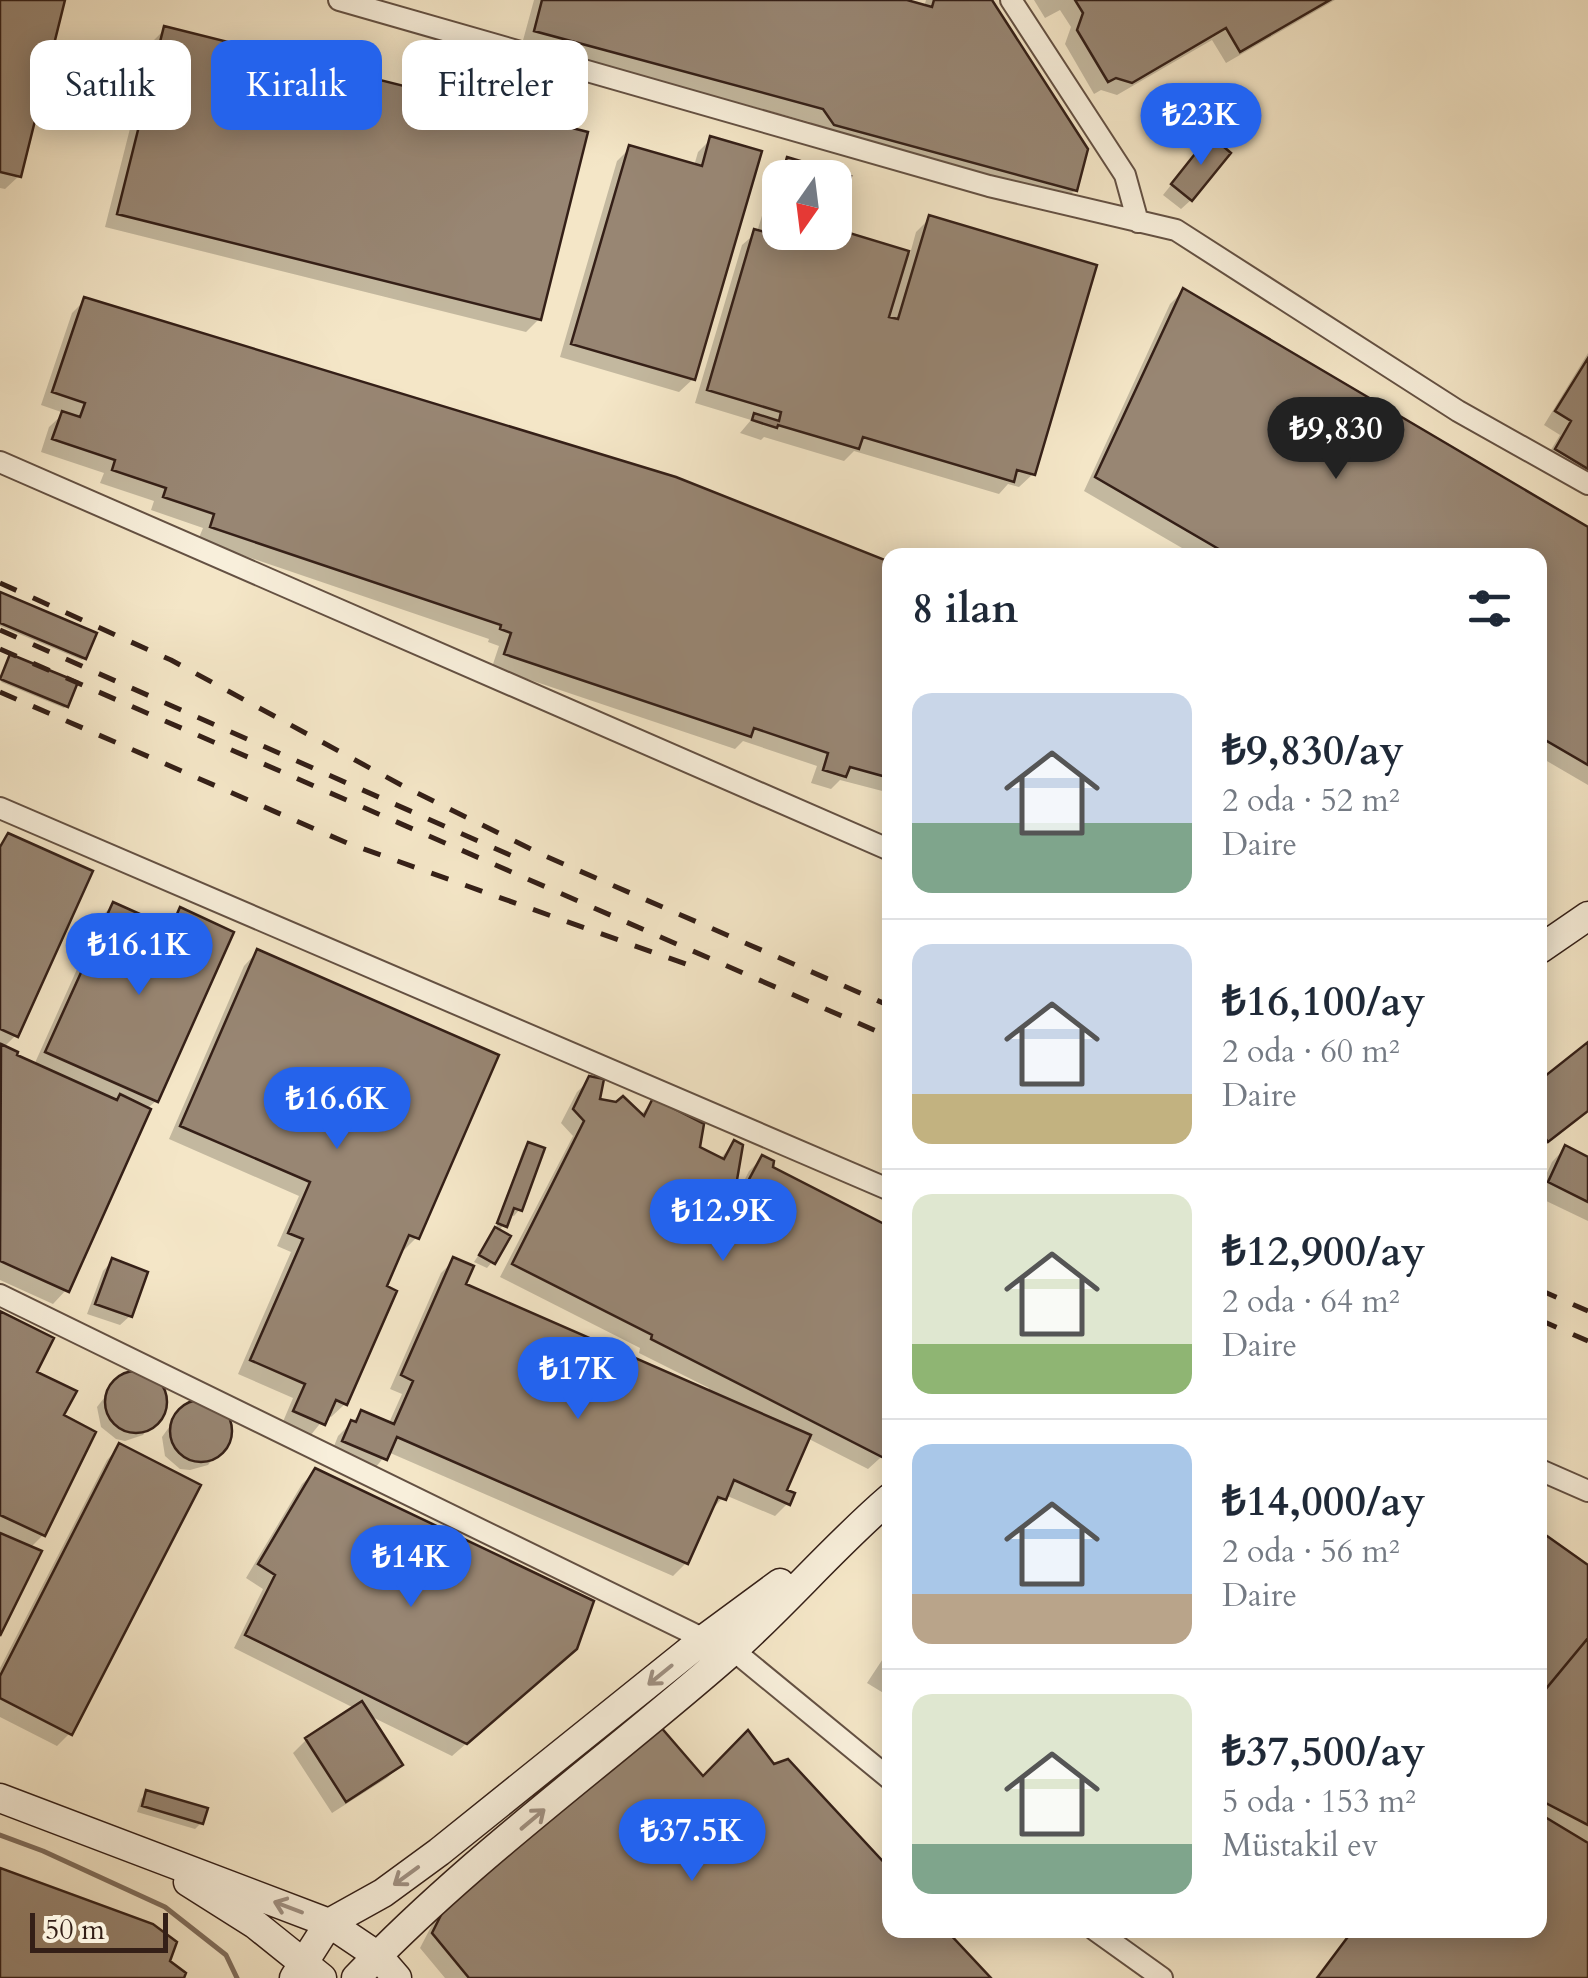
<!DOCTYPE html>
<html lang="tr">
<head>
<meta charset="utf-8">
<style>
	body { margin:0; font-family:Cardo,serif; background:#f2f2f3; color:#1f2937; height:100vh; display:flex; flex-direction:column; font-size:38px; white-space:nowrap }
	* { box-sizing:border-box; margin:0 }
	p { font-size:32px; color:#747a83 }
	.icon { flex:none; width:55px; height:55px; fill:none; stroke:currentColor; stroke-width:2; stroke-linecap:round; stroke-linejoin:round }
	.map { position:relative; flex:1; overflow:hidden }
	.panel { position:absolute; left:882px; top:548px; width:665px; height:1390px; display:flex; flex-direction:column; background:#fff; border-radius:20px; box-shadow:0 5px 25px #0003 }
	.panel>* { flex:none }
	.banner { position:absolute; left:30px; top:40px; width:702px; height:90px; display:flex; gap:20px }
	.needle { width:65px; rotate:194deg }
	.fabs { position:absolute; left:762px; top:160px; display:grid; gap:20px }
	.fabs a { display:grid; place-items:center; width:90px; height:90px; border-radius:20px; background:#fff; box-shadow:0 5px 25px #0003; font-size:50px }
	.scale { position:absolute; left:30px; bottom:25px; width:138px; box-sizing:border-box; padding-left:10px; border:5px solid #341f17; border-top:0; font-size:28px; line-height:35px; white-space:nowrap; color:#341f17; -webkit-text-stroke:8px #f8efdb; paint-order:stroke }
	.price { position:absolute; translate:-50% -85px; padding:0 22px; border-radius:35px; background:#2563eb; color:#fff; font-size:32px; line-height:65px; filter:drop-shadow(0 2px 5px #0008) }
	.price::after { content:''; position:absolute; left:50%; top:60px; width:30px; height:22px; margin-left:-15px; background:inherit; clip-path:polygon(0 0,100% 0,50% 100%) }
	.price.current { background:#222; color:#fff }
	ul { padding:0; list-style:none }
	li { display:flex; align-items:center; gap:30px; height:250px; padding:0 30px }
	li+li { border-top:2px solid #e0e1e3 }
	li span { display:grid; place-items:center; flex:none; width:280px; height:200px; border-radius:20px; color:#555 }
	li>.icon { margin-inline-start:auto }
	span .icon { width:120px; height:120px; fill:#fffc; stroke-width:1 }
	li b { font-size:42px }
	h2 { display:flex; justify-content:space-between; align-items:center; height:120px; padding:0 30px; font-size:42px }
	.tag { padding:0 35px; border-radius:20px; background:#fff; box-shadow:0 5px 25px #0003; font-size:35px; line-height:90px }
	.tag.current { background:#2563eb; color:#fff }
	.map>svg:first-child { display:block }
</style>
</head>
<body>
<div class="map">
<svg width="1588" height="1978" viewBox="0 0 1588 1978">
	<rect width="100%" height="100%" fill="#f4e6c7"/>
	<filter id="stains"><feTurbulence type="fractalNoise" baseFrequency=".002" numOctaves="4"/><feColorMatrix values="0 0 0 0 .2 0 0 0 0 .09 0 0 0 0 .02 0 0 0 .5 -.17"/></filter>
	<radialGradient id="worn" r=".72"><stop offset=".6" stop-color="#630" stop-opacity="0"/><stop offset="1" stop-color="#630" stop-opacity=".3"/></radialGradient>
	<path fill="#0003" d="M0 0H62L19 176 5 189 0 188Z
		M534 0H898L924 7 926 0H989L1075 190 1062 203 821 138 810 122 522 44Z
		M1034 0H1335L1226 63 1212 40 1117 95 1101 90 1094 94 1065 44 1071 27 1060 10 1045 18Z
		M165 29 539 319 526 332 105 227 152 42Z
		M711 139 693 379 679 392 560 357 617 161 630 148 694 166 698 152Z
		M1201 148 1191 200 1181 209 1163 195Z
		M788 160 848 178 835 223V178H780V232L835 231 910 254 916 232 930 218 1033 474 1019 487 1008 484 999 494 854 451 844 461 764 437 761 440 740 433 751 420 695 403 742 245 757 232 775 173Z
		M1183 291 1588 529V785L1540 757V555H1194L1084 491 1170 304Z
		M85 300 890 565V793L840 780 831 789 811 783 817 766 743 741 735 749 492 667 499 646 488 642 489 639 198 540 203 528 151 510 154 501 100 483 104 473 41 452 49 427 64 413 41 405 72 313Z
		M1588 353V490L1543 463 1560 435 1544 425Z
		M0 595 84 658 82 660 0 626Z
		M11 657 66 706 64 708 1 682Z
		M9 836 16 1035 3 1048 34 1065 100 918 113 905 165 928 180 910 156 1101 149 1107 66 1290 53 1304 0 1280V845Z
		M257 952 417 1237 404 1250 400 1249 345 1404 331 1417 327 1415 310 1436 282 1424 293 1398 238 1374 291 1252 277 1246 299 1196 169 1139 244 966Z
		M1588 1045V1111L1540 1148V1083Z
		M590 1079 597 1102 640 1115 654 1101 697 1148 719 1160 734 1143V1181L742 1185 749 1171 762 1158 770 1169 890 1230V1449L868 1469 807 1438 784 1491 788 1503 775 1516 725 1495 710 1512 686 1563 673 1576 388 1452 372 1472 331 1454 338 1436 361 1413 388 1425 402 1394 390 1389 441 1273 454 1260 463 1285 707 1392 709 1388 639 1353 640 1348 500 1277 573 1136 561 1123 577 1092Z
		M529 1144 519 1210 514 1216 509 1214 499 1232 492 1262 487 1268 474 1262 495 1230 523 1150Z
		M1565 1148 1588 1160V1221L1540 1198V1188L1552 1162Z
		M112 1261 130 1316 120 1325 87 1314 103 1271Z
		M0 1314 60 1416 93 1433 43 1535 30 1548 0 1630Z
		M136 1373 144 1374 159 1384 164 1391V1409L143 1435 125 1441 116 1439 101 1427 97 1407 118 1380Z
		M200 1402 224 1413 228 1421 229 1439 208 1465 190 1470 180 1469 165 1456 162 1437 182 1409Z
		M120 1446 70 1733 57 1746 0 1717V1668L107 1460Z
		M315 1471 560 1662 452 1756 368 1715 400 1765 387 1778 332 1813 293 1753 306 1740 356 1709 234 1648 263 1589 246 1578 302 1484Z
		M1540 1534 1588 1565V1978H1317L1353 1930H1540Z
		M890 1648V1697L867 1683Z
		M773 1767 890 1873V1930H943L987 1978H445L420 1948 434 1921 448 1907 702 1779Z
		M147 1793 201 1823 195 1829 137 1812 141 1799Z"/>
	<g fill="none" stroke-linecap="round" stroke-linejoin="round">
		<path stroke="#806e5d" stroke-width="5" d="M0 1835 43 1851 165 1907 226 1955 237 1978"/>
	</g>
	<path fill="#988673" stroke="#341f17" stroke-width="2.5" d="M0 0H65L21 177 0 172Z
		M542 0H907L932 7 934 0H992L1088 149 1077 191 834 125 823 109 534 31Z
		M1075 0H1330L1240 52 1226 28 1132 83 1116 78 1108 82 1077 30 1083 13Z
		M164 26 588 132 541 320 117 214Z
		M1210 135 1231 153 1192 201 1171 184Z
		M710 136 762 151 695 380 571 344 629 145 702 166Z
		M787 157 851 176 836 229 909 251 889 317 898 319 929 215 1097 265 1035 475 1017 470 1014 482 863 437 859 449 778 425 777 428 752 420 754 413 779 421 781 412 707 390 754 229 765 232 780 182V232H835V178H781Z
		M1183 288 1588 527V765L1540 737V555H1229L1095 477Z
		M84 297 676 477 890 562V778L850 767 846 777 823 770 828 753 754 728 751 737 504 654 511 633 500 629 501 625 210 527 214 514 163 497 166 488 112 470 115 460 52 439 62 411 80 417 85 403 52 392Z
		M1588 358V469L1555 449 1571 421 1555 411Z
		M0 592 97 633 86 659 0 623Z
		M10 654 78 682 68 707 0 679Z
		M8 833 93 871 18 1037 0 1029V847Z
		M113 902 171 928 180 907 234 932 158 1102 45 1052Z
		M257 949 499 1055 419 1239 409 1235 387 1286 397 1291 347 1405 336 1400 325 1425 293 1411 305 1384 250 1360 303 1239 288 1233 310 1182 180 1126Z
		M1588 1042V1111L1548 1142 1540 1131V1080Z
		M1 1044 18 1052 17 1055 117 1100 120 1094 151 1109 69 1292 0 1261Z
		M589 1076 604 1079 600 1099 616 1102 623 1096 644 1116 653 1098 704 1124 700 1147 724 1159 734 1140 743 1145 737 1180 742 1182 747 1183 762 1155 774 1161 773 1167 890 1227V1452L884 1458 651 1339 652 1335 512 1264 584 1121 573 1109Z
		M528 1142 545 1148 522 1211 514 1208 507 1227 497 1223Z
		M1565 1145 1588 1157V1202L1548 1182Z
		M495 1227 511 1236 495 1264 479 1255Z
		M453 1257 474 1266 466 1284 811 1435 787 1490 795 1493 790 1505 734 1480 726 1500 718 1497 688 1564 397 1437 387 1460 342 1441 351 1420 356 1422 361 1410 394 1424 413 1381 401 1375Z
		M112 1258 148 1272 132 1317 95 1304Z
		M0 1311 54 1338 37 1372 77 1391 64 1415 96 1432 45 1536 0 1515Z
		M105 1402a31 31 0 1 1 62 0a31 31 0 1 1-62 0Z
		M170 1431a31 31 0 1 1 62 0a31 31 0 1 1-62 0Z
		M119 1443 201 1485 72 1735 0 1698V1676Z
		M315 1468 594 1601 577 1649 467 1744 245 1635 275 1575 258 1564Z
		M1540 1531 1588 1565V1638L1540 1696Z
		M0 1533 42 1551 0 1636Z
		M1588 1638V1825L1540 1800V1696Z
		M362 1701 403 1765 346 1802 305 1738Z
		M659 1725 703 1776 748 1730 774 1764 788 1759 890 1869V1930H946L991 1978H469L432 1933 446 1905Z
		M146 1790 208 1808 203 1824 142 1806Z
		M1540 1814 1588 1843V1978H1317L1353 1930H1540Z
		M0 1868 153 1924 177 1942 170 1961 186 1973 184 1978H0Z"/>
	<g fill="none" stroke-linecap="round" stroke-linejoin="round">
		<defs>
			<path id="street" d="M339 0 989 186 1176 230 1458 411 1588 484
				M1011 0 1125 175 1138 222
				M0 462 890 850
				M0 808 890 1190
				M0 1295 704 1639 733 1650 890 1779
				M1540 1470 1588 1491
				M1095 1930 1162 1978"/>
			<path id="secondary" d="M1540 949 1588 916
				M0 1798 329 1923 378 1956 397 1978
				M188 1882 256 1925 322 1978
				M294 1978 329 1923 383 1893 439 1852 704 1639 780 1583
				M356 1978C470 1858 607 1761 731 1652 786 1603 834 1546 890 1498"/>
		</defs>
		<use href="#street" stroke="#645143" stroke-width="24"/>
		<use href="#secondary" stroke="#341f17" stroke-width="31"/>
		<use href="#street" stroke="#f8efdb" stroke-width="20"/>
		<use href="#secondary" stroke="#f8efdb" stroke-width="28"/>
		<path stroke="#341f17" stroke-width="5" stroke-dasharray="18 18" stroke-linecap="butt" d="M0 583 171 660 403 786 543 855 890 1006
			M0 630 519 859
			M0 649 890 1037
			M0 692 347 843 697 968
			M1540 1290 1588 1311
			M1540 1320 1588 1341"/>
	</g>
	<defs><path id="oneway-shaft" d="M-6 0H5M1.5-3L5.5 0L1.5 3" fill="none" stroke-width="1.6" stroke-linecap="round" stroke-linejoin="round" transform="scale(2.5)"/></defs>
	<g stroke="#a09183">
		<use href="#oneway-shaft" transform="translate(660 1675) rotate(141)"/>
		<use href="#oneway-shaft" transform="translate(533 1819) rotate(-40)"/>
		<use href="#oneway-shaft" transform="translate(406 1876) rotate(144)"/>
		<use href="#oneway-shaft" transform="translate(288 1907) rotate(-159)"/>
	</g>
	<rect width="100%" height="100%" filter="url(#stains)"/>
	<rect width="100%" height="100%" fill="url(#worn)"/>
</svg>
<div class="fabs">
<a><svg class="needle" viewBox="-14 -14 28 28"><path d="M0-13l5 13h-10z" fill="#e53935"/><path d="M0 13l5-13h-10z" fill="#747a83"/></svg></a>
</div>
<div class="scale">50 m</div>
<b class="price" style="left:1201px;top:168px">₺23K</b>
<b class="price current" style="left:1336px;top:482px">₺9,830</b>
<b class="price" style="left:139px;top:998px">₺16.1K</b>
<b class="price" style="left:337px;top:1152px">₺16.6K</b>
<b class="price" style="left:723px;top:1264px">₺12.9K</b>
<b class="price" style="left:578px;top:1422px">₺17K</b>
<b class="price" style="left:411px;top:1610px">₺14K</b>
<b class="price" style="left:692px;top:1884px">₺37.5K</b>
<div class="banner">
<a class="tag">Satılık</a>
<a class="tag current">Kiralık</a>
<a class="tag">Filtreler</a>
</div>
<section class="panel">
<h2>8 ilan<svg class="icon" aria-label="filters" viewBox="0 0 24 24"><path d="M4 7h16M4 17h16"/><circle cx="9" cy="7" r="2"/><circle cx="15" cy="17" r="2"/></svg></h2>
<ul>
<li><span style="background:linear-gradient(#c9d6e8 65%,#7fa58c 0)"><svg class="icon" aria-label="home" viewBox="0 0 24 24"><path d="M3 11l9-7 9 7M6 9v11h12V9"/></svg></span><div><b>₺9,830/ay</b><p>2 oda · 52 m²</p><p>Daire</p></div></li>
<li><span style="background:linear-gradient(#c9d6e8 75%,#c2b280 0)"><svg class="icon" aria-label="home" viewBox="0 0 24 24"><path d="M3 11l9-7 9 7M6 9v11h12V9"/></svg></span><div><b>₺16,100/ay</b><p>2 oda · 60 m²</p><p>Daire</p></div></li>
<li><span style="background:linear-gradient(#dfe7d0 75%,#8fb573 0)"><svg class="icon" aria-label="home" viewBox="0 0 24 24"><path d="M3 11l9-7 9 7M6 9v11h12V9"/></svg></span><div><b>₺12,900/ay</b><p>2 oda · 64 m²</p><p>Daire</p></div></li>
<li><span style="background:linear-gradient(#a9c7e8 75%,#b9a48a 0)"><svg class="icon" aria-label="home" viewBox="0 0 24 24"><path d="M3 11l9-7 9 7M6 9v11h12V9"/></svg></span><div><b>₺14,000/ay</b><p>2 oda · 56 m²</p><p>Daire</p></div></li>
<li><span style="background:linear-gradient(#dfe7d0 75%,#7fa58c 0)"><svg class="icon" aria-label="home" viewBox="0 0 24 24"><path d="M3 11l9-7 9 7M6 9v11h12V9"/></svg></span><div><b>₺37,500/ay</b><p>5 oda · 153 m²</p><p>Müstakil ev</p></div></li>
</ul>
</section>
</div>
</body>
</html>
